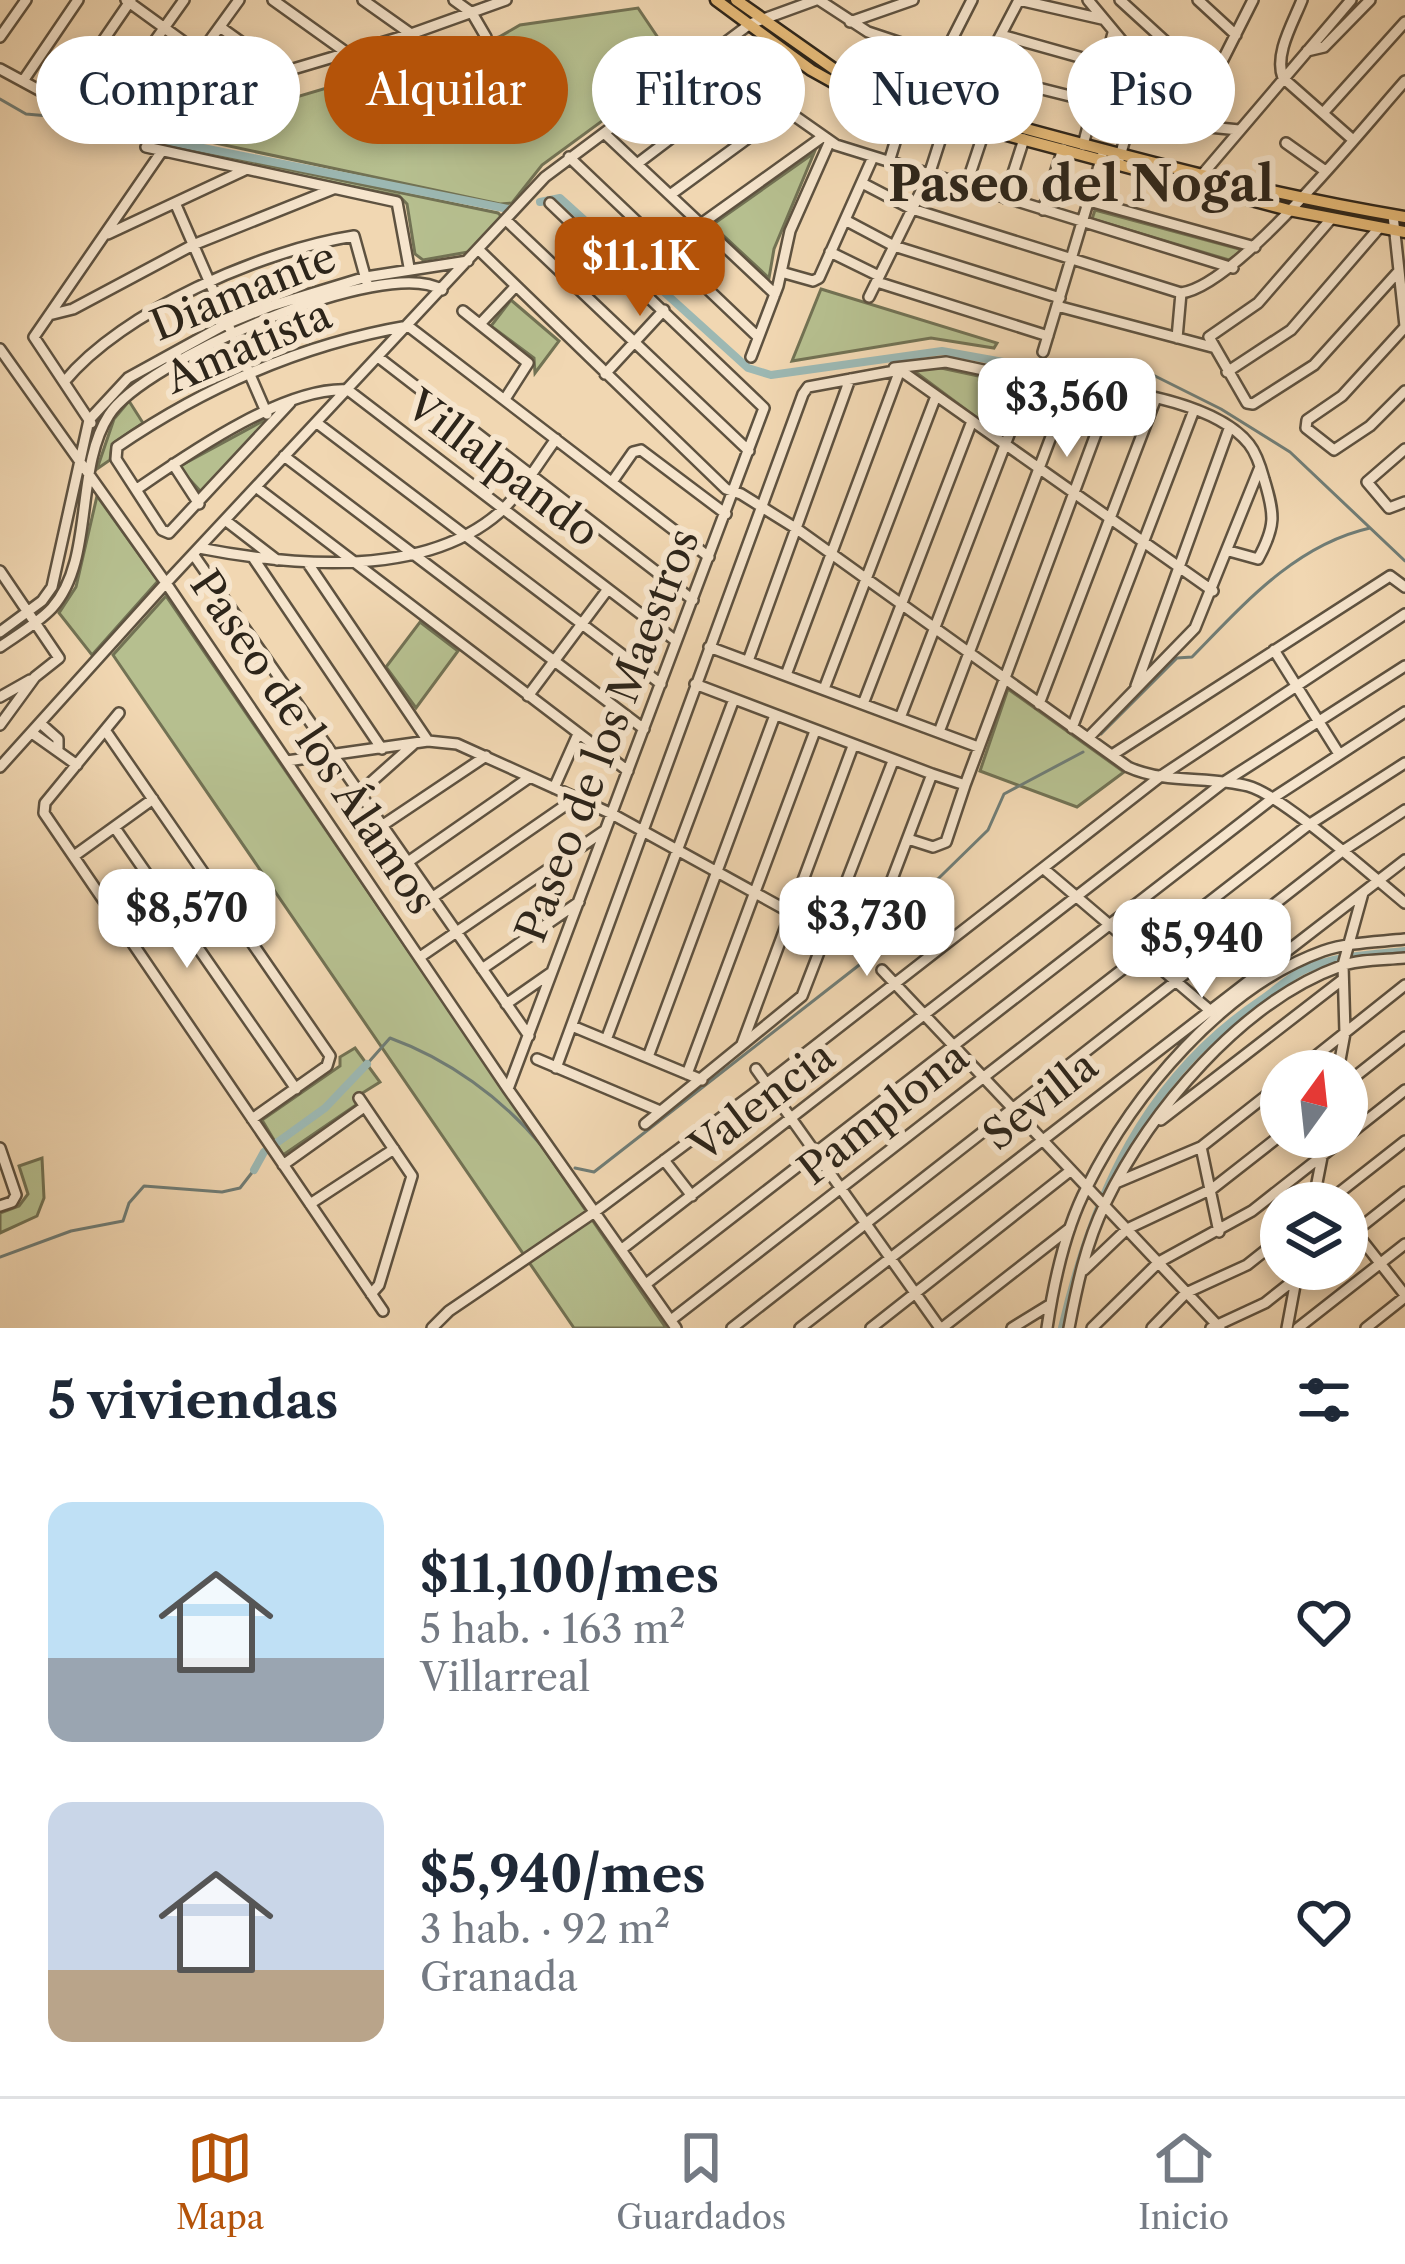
<!DOCTYPE html>
<html lang="es">
<head>
<meta charset="utf-8">
<style>
	body { margin:0; font-family:"Libre Caslon Text",serif; background:#f6f6f7; color:#1f2937; height:100vh; display:flex; flex-direction:column; font-size:45px; white-space:nowrap }
	* { box-sizing:border-box; margin:0 }
	p { font-size:39px; color:#747a83 }
	.icon { flex:none; width:66px; height:66px; fill:none; stroke:currentColor; stroke-width:2; stroke-linecap:round; stroke-linejoin:round }
	.map { position:relative; height:1328px; overflow:hidden }
	.sheet { display:flex; flex-direction:column; background:#fff; flex:1 }
	.sheet>* { flex:none }
	.hud { position:absolute; left:36px; top:36px; width:1335px; height:108px; display:flex; gap:24px }
	.needle { width:78px; rotate:15deg }
	.fabs { position:absolute; left:1260px; top:1050px; display:grid; gap:24px }
	.fabs a { display:grid; place-items:center; width:108px; height:108px; border-radius:50%; background:#fff; box-shadow:0 6px 18px #0003; font-size:60px }
	.price { position:absolute; translate:-50% -102px; padding:0 27px; border-radius:24px; background:#fff; color:#222; font-size:39px; line-height:78px; filter:drop-shadow(0 3px 6px #0008) }
	.price::after { content:''; position:absolute; left:50%; top:72px; width:36px; height:27px; margin-left:-18px; background:inherit; clip-path:polygon(0 0,100% 0,50% 100%) }
	.price.on { background:#b45309; color:#fff }
	ul { padding:0; list-style:none }
	li { display:flex; align-items:center; gap:36px; height:300px; padding:0 48px }
	li span { display:grid; place-items:center; flex:none; width:336px; height:240px; border-radius:24px; color:#555 }
	li>.icon { margin-inline-start:auto }
	span .icon { width:144px; height:144px; fill:#fffc; stroke-width:1 }
	li b { font-size:51px }
	h2 { display:flex; justify-content:space-between; align-items:center; height:144px; padding:0 48px; font-size:51px }
	.pill { padding:0 42px; border-radius:54px; background:#fff; box-shadow:0 6px 18px #0003; font-size:42px; line-height:108px }
	.pill.on { background:#b45309; color:#fff }
	.tab-bar { display:flex; justify-content:space-around; align-items:center; height:168px; border-top:3px solid #e0e1e3; background:#fff; font-size:33px; color:#747a83 }
	.tab-bar a { display:grid; justify-items:center; gap:6px }
	.tab-bar .on { color:#b45309 }
	.map>svg:first-child { display:block }
</style>
</head>
<body>
<div class="map">
<svg width="1405" height="1328" viewBox="0 0 1405 1328">
	<rect width="100%" height="100%" fill="#f1d7b2"/>
	<filter id="stains"><feTurbulence type="fractalNoise" baseFrequency=".00167" numOctaves="4"/><feColorMatrix values="0 0 0 0 .2 0 0 0 0 .09 0 0 0 0 .02 0 0 0 .5 -.17"/></filter>
	<radialGradient id="worn" r=".72"><stop offset=".6" stop-color="#630" stop-opacity="0"/><stop offset="1" stop-color="#630" stop-opacity=".3"/></radialGradient>
	<path fill="#b6bf8f" stroke="#727254" stroke-width="3" d="M638 8 677 66 542 165 512 203 500 204 154 130 191 76 236 99 252 77 279 92 283 101 499 37 520 25Z
		M148 140 498 213 502 217 468 252 423 260 415 254 407 204 399 196 144 144Z
		M814 153 774 249 769 278 712 225Z
		M1095 210 1243 250 1229 260 1092 219Z
		M821 289 997 343 994 348 931 338 792 361Z
		M511 300 559 341 535 373 534 358 491 326Z
		M910 368H941L1021 385 1000 435Z
		M129 401 143 423 112 444 110 460 97 469 114 419Z
		M263 421 267 426 203 494 180 469 182 465Z
		M97 496 158 581 92 655 59 613 76 587Z
		M166 596 666 1328H574L113 655Z
		M420 622 458 651 416 708 386 667Z
		M1008 689 1124 772 1077 807 980 771Z
		M355 1048 380 1082 356 1097V1105L283 1155 262 1120 340 1066V1057Z
		M42 1158 44 1198 37 1216 0 1233V1213L19 1206 28 1194 19 1166Z"/>
	<g fill="none" stroke-linecap="round" stroke-linejoin="round">
		<path stroke="#707d76" stroke-width="3" d="M0 99 26 114 82 119 143 136
			M1143 370 1221 409 1290 452 1405 561
			M1101 734 1177 658 1192 657C1244 604 1295 545 1370 528
			M367 1064 390 1038C448 1059 502 1098 541 1145
			M575 1168 594 1172 863 962 899 917 988 830 1004 794 1083 752
			M0 1257 71 1231 123 1221 129 1203 144 1186 222 1192 240 1188 254 1170"/>
		<path stroke="#9cb8b3" stroke-width="8" d="M143 136 513 210
			M540 202 560 198 748 368 771 375 942 351 1054 371 1143 370
			M254 1170 264 1152 325 1108 367 1064
			M1062 1328C1093 1195 1144 1079 1261 1000 1276 990 1290 976 1306 969 1337 955 1372 955 1405 951"/>
		<defs>
			<path id="minor" d="M126 0 199 53
				M273 0 347 53
				M363 0 411 34
				M454 0 472 13 486 37
				M819 0 868 32 943 57
				M1088 0 1182 113 1199 126 1239 130
				M1120 0 1212 84
				M1198 0 1236 35
				M1302 0C1293 23 1274 54 1283 78L1352 139
				M850 22 913 0
				M220 27 283 72 288 94
				M1001 35 1104 64
				M0 37 26 0
				M1307 51 1324 47 1370 0
				M708 55 836 145 1233 268
				M0 69 74 109 105 111 147 127 239 0
				M283 72 411 34 506 0
				M982 74 1094 102
				M23 81 78 0
				M61 102 131 0
				M927 105 943 57 972 0
				M105 111 184 0
				M970 113 985 65 1019 0 1102 19
				M1323 113 1405 22
				M1192 121 1253 0
				M604 133 775 294
				M1286 143 1324 170
				M1083 145 1113 33
				M146 147 397 202 409 267
				M569 157 758 337
				M1119 160 1145 67
				M889 162 909 97
				M637 164 745 82
				M1201 176 1351 0
				M862 183 912 209 1181 293
				M966 186 985 129
				M670 195 785 111
				M1005 198 1024 139
				M1089 201 1255 247
				M176 205 267 414
				M1043 210 1063 149
				M1393 215 1405 326
				M1331 219 1258 303 1209 337 1247 403 1253 404 1314 365 1398 272
				M845 220 894 246 1060 298
				M507 221 749 451
				M701 224 821 138
				M108 234 245 170
				M479 250 726 489 741 494 797 529 1128 767C1165 784 1209 776 1248 786 1282 795 1373 877 1405 903
				M830 252 879 276
				M781 272 813 281 819 278 873 157
				M877 282 1048 336
				M1181 293C1237 286 1362 129 1405 81
				M869 297 929 175 947 119
				M1057 306 1212 347
				M463 311 528 363 505 399
				M49 315 73 309 193 245 333 189
				M480 324 514 288
				M1405 327 1342 396 1307 420 1306 428 1334 450 1370 426 1405 391
				M1177 338 1181 293
				M0 349 166 583 508 1089 676 1328
				M1043 352 1102 156
				M378 357 693 600
				M751 357 778 286 790 231 829 143
				M894 368 946 362 1035 381
				M900 370 1213 591
				M1227 372 1291 330 1379 228
				M605 374 664 310
				M64 382C122 311 263 250 354 236L367 283
				M290 403 169 533 162 530 116 459 117 447C205 387 303 344 408 326L709 557
				M91 423 34 337 162 151
				M317 423 661 684
				M1405 449 1367 482 1389 508 1405 502
				M284 456 644 729
				M173 464 199 504
				M612 482 633 452 641 450 726 514
				M256 487 628 771
				M137 489C188 454 285 386 348 390L676 641
				M225 520 277 560
				M199 548C291 566 424 579 500 512 522 492 539 462 556 439
				M193 554 529 1036
				M254 559 382 749
				M307 562 428 741
				M0 571 59 658 35 677 0 725
				M0 632 42 601 52 587 89 420 128 378 226 324 271 306 366 277 468 261
				M0 647C17 635 38 623 52 608 95 560 74 469 109 415 143 361 386 254 442 290
				M709 647 978 747
				M1274 650 1339 754
				M748 661 850 379
				M786 675 900 370
				M695 684 932 774
				M1136 686 1229 429
				M824 689 936 396
				M528 696 608 589
				M0 697 30 680
				M863 704 972 421
				M1039 704 1156 398
				M119 713 45 803 44 813 383 1311
				M900 718 1025 393 1035 381C1093 385 1211 396 1249 444 1257 454 1261 468 1264 479 1275 515 1276 526 1258 559L1229 551
				M40 723 58 739V748
				M1072 728 1194 410
				M105 730 330 1056 327 1066 252 1119
				M939 732 1071 384
				M32 733 77 765
				M1089 737 1195 628 1260 467
				M1112 755 1390 576 1405 587
				M287 761 428 741 457 744 612 814 864 953 932 774 965 785 1113 388
				M0 767 166 583 545 177 750 24 816 0
				M554 788 578 734
				M360 792 415 743
				M383 825 486 756
				M115 828 296 1089
				M908 839 933 847 946 842 965 785
				M74 856 153 799
				M408 862 530 777
				M1044 869 1213 1013
				M433 897 576 798
				M420 957 604 831
				M482 969 579 902
				M882 970 1220 1328
				M506 1004 552 972
				M572 1026 702 1080
				M606 1040 734 699
				M742 1044 853 746
				M648 1057 775 715
				M537 1059 660 1111
				M556 1068 803 394 808 387 900 370
				M756 1069 940 1328
				M1297 1071 1405 985
				M1338 1071 1345 1033 1343 965 1363 893
				M687 1074 815 731
				M1347 1083 1405 1037
				M508 1089 764 408 550 203
				M359 1098 412 1176 379 1285 371 1294
				M1161 1120 1342 980
				M645 1124 802 996 893 761
				M1347 1136 1405 1090
				M1201 1147 1219 1232
				M0 1148 16 1195 12 1202 0 1206
				M664 1160 692 1196
				M283 1165 364 1107
				M1118 1182 1201 1147 1281 1084
				M1313 1203 1326 1137
				M1326 1203 1405 1141
				M310 1204 394 1149
				M1347 1221 1405 1295
				M1347 1238 1405 1192
				M622 1249 1224 782 1405 666
				M1084 1270 1127 1229 1212 1189 1281 1135
				M646 1284 1273 798 1405 712
				M671 1320 1307 826 1405 763
				M432 1328 449 1311 596 1211 766 1084 1161 776 1405 614
				M732 1328 1341 852 1405 810
				M800 1328 1405 860
				M871 1328 1070 1171
				M942 1328 1070 1228
				M1012 1328 1051 1304
				M1047 1328C1054 1281 1065 1229 1087 1187 1133 1094 1223 987 1323 951 1349 942 1378 942 1405 939
				M1069 1328C1077 1286 1086 1243 1105 1204 1150 1111 1241 1002 1341 966 1360 959 1385 960 1405 958
				M1092 1328 1159 1262 1252 1211 1346 1137
				M1152 1328 1186 1293 1247 1265 1281 1238
				M1211 1328 1265 1303 1308 1269
				M1287 1328 1296 1280
				M1298 1328 1405 1244
				M1366 1328 1405 1297"/>
			<path id="major" d="M716 0 811 70 856 95 1289 210 1405 232
				M736 0 841 74 882 90C1056 136 1228 188 1405 217"/>
		</defs>
		<use href="#minor" stroke="#5e5240" stroke-width="14"/>
		<use href="#major" stroke="#2d251a" stroke-width="15"/>
		<use href="#minor" stroke="#f6e5cd" stroke-width="9"/>
		<use href="#major" stroke="#e8bc79" stroke-width="10"/>
	</g>
	<g text-anchor="middle" stroke-width="12" stroke-linejoin="round" paint-order="stroke">
		<g font-size="42" fill="#2d251a" stroke="#f6e5cd">
			<text transform="translate(243 291) rotate(-22)" y="15">Diamante</text>
			<text transform="translate(248 346) rotate(-23)" y="15">Amatista</text>
			<text transform="translate(503 468) rotate(37)" y="15">Villalpando</text>
			<text transform="translate(607 735) rotate(-69)" y="15">Paseo de los Maestros</text>
			<text transform="translate(314 742) rotate(56)" y="15">Paseo de los Álamos</text>
			<text transform="translate(1040 1100) rotate(-38)" y="15">Sevilla</text>
			<text transform="translate(762 1101) rotate(-37)" y="15">Valencia</text>
			<text transform="translate(883 1113) rotate(-38)" y="15">Pamplona</text>
		</g>
		<g font-size="48" font-weight="bold" fill="#2d251a" stroke="#f6e5cd">
			<text x="1081" y="201">Paseo del Nogal</text>
		</g>
	</g>
	<rect width="100%" height="100%" filter="url(#stains)"/>
	<rect width="100%" height="100%" fill="url(#worn)"/>
</svg>
<div class="fabs">
<a><svg class="needle" viewBox="-14 -14 28 28"><path d="M0-13l5 13h-10z" fill="#e53935"/><path d="M0 13l5-13h-10z" fill="#747a83"/></svg></a>
<a><svg class="icon" aria-label="layers" viewBox="0 0 24 24"><path d="M12 4l9 5-9 5-9-5zM3 14l9 5 9-5"/></svg></a>
</div>
<b class="price on" style="left:640px;top:319px">$11.1K</b>
<b class="price" style="left:1067px;top:460px">$3,560</b>
<b class="price" style="left:187px;top:971px">$8,570</b>
<b class="price" style="left:867px;top:979px">$3,730</b>
<b class="price" style="left:1202px;top:1001px">$5,940</b>
<div class="hud">
<a class="pill">Comprar</a>
<a class="pill on">Alquilar</a>
<a class="pill">Filtros</a>
<a class="pill">Nuevo</a>
<a class="pill">Piso</a>
</div>
</div>
<section class="sheet">
<h2>5 viviendas<svg class="icon" aria-label="filters" viewBox="0 0 24 24"><path d="M4 7h16M4 17h16"/><circle cx="9" cy="7" r="2"/><circle cx="15" cy="17" r="2"/></svg></h2>
<ul>
<li><span style="background:linear-gradient(#bfe0f5 65%,#9aa5b1 0)"><svg class="icon" aria-label="home" viewBox="0 0 24 24"><path d="M3 11l9-7 9 7M6 9v11h12V9"/></svg></span><div><b>$11,100/mes</b><p>5 hab. · 163 m²</p><p>Villarreal</p></div><svg class="icon" aria-label="heart" viewBox="0 0 24 24"><path d="M12 20l-8-8c-3-5 5-10 8-4 3-6 11-1 8 4z"/></svg></li>
<li><span style="background:linear-gradient(#c9d6e8 70%,#b9a48a 0)"><svg class="icon" aria-label="home" viewBox="0 0 24 24"><path d="M3 11l9-7 9 7M6 9v11h12V9"/></svg></span><div><b>$5,940/mes</b><p>3 hab. · 92 m²</p><p>Granada</p></div><svg class="icon" aria-label="heart" viewBox="0 0 24 24"><path d="M12 20l-8-8c-3-5 5-10 8-4 3-6 11-1 8 4z"/></svg></li>
</ul>
</section>
<nav class="tab-bar">
<a class="on"><svg class="icon" aria-label="map" viewBox="0 0 24 24"><path d="M3 6l6-2 6 2 6-2v14l-6 2-6-2-6 2zM9 4v14M15 6v14"/></svg>Mapa</a>
<a><svg class="icon" aria-label="saved" viewBox="0 0 24 24"><path d="M7 4h10v16l-5-4-5 4z"/></svg>Guardados</a>
<a><svg class="icon" aria-label="home" viewBox="0 0 24 24"><path d="M3 11l9-7 9 7M6 9v11h12V9"/></svg>Inicio</a>
</nav>
</body>
</html>
